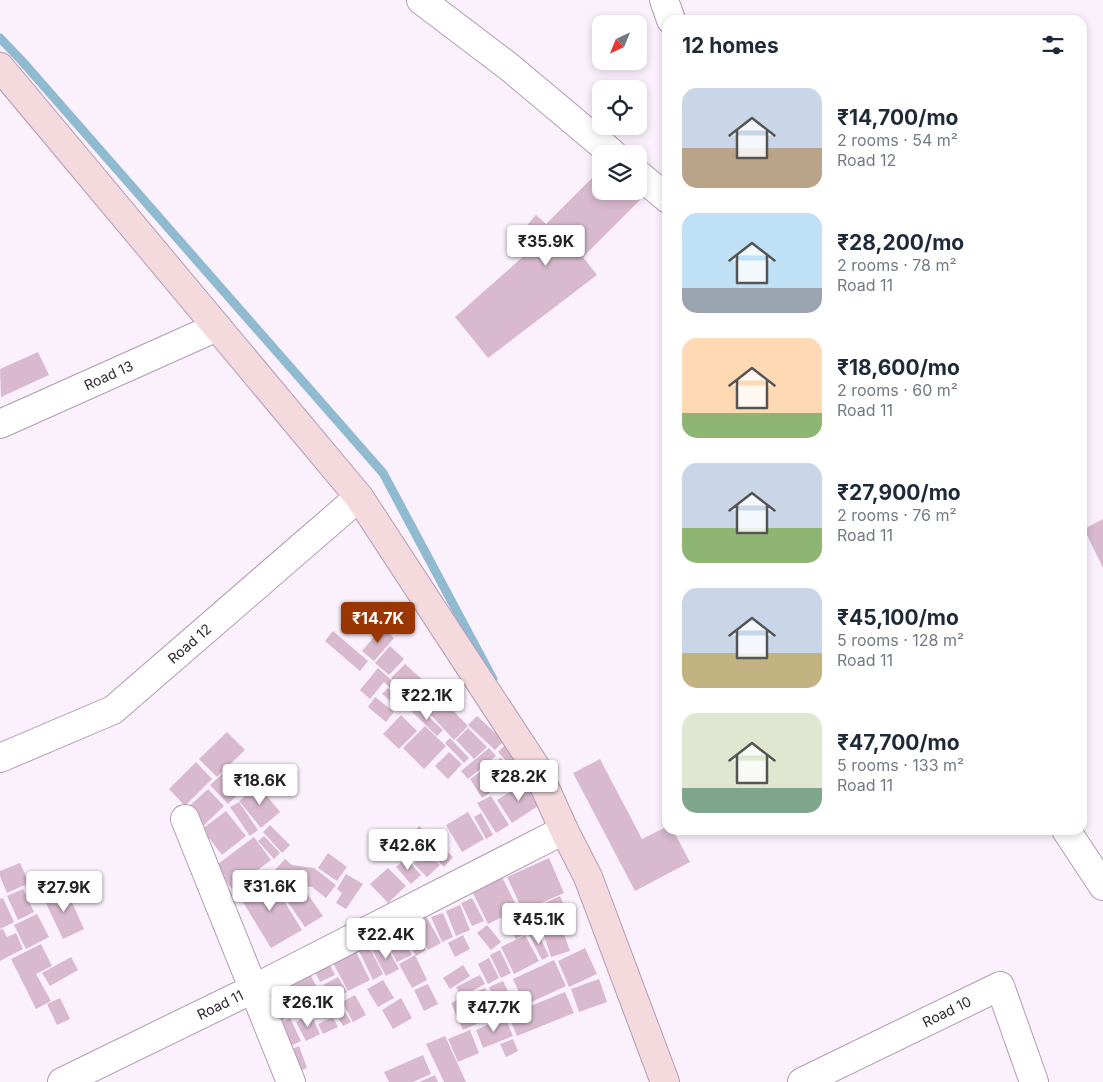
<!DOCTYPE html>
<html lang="en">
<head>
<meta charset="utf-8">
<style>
	body { margin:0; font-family:Inter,sans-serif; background:#f2f2f3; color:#1f2937; height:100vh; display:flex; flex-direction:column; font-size:19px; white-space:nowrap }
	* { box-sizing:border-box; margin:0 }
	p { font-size:16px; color:#747a83 }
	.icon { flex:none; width:28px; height:28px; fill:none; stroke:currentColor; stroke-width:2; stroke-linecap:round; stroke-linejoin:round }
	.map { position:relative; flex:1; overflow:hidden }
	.sheet { position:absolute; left:662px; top:15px; width:425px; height:820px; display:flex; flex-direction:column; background:#fff; border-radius:15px; box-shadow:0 2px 8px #0003 }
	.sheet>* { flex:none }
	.needle { width:32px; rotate:223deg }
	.fabs { position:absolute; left:592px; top:15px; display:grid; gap:10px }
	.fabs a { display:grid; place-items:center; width:55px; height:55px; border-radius:10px; background:#fff; box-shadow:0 2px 8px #0003; font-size:25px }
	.price { position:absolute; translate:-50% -42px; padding:0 11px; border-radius:5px; background:#fff; color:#222; font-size:16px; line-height:32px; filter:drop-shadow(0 1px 2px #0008) }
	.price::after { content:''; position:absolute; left:50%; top:30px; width:15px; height:11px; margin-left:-8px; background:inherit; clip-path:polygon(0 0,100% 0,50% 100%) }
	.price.on { background:#9a3602; color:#fff }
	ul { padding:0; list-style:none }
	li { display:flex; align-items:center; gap:15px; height:125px; padding:0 20px }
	li span { display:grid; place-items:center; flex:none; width:140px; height:100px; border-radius:15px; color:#555 }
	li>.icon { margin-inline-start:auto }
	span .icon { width:60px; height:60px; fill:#fffc; stroke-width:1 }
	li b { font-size:21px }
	h2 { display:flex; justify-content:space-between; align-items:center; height:60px; padding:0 20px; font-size:21px }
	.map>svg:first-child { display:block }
</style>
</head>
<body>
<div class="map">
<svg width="1103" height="1082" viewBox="0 0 1103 1082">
	<rect width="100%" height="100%" fill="#fbf1fd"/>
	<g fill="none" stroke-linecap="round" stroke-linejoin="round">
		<path stroke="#8fbad0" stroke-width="9" d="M0 38 22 61 383 473 493 679"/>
	</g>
	<path fill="#d8b9ce" d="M601 169V191H639L646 194 583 257 597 275 488 358 455 317 535 246 521 232 536 215 546 224Z
		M38 352 49 375 1 397 0 369Z
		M1103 519V568L1084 529Z
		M382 627 394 638 374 661 362 651Z
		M333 631 368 661 360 671 325 641Z
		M390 646 404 659 389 675 375 663Z
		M405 664 425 682 412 696 391 678Z
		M378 668 410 697 406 702 384 682 370 699 360 690Z
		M388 688 407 705 402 711 382 694Z
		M432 688 443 700 428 713 417 701Z
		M375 697 394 712 386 722 368 707Z
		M444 701 468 726 454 740 430 714Z
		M416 705 443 730 437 736 411 711Z
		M401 715 417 731 399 749 383 734Z
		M477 716 504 741 495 750 468 725Z
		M425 726 446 746 424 769 403 748Z
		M468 728 487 747 474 759 456 740Z
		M227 732 245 750 217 777 199 759Z
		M450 738 469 758 464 763 445 743Z
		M508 742 529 764 518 774 498 752Z
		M489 748 496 756 468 779 461 771Z
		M449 752 462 764 448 779 435 766Z
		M501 758 514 776 482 798 470 779Z
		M600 759 642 839 668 826V830H673L690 862 635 891 573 773Z
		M196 762 212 779 185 806 169 789Z
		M231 766 249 784 228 804 210 785Z
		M526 782 541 804 512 823 497 800Z
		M258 785 280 812 261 828 239 801Z
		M208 789 224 806 201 828 185 810Z
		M491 796 509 825 496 833 477 803Z
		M239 802 258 830 250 836 230 807Z
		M226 811 246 836 222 855 202 829Z
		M468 812 484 839 462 852 446 825Z
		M481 813 493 835 486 839 474 817Z
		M270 825 290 845 282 853 263 832Z
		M419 826 453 857 444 867 411 836Z
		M264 836 280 853 274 859 258 841Z
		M254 837 271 860 232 889 214 867Z
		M427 852 440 865 427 877 414 864Z
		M328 853 347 867 337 881 318 868Z
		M406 858 421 875 411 884 396 867Z
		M549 858 564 893 523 911 507 877Z
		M285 859 292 865 314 868 336 885 326 898 312 887 286 885 273 872Z
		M20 863 29 883 7 893 0 876V871Z
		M388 868 406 886 388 903 370 884Z
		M346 874 363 884 346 909 336 903 342 893 337 889Z
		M268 875 302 930 271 948 238 894Z
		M502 877 518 909 488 924 472 891Z
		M65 887 84 929 63 939 43 897Z
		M23 889 34 912 18 920 7 896Z
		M304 889 323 916 305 927 287 901Z
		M560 896 568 915 536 930 527 911Z
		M3 898 14 922 0 929V899Z
		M472 898 484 921 472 926 461 903Z
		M460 905 470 930 456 936 446 911Z
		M522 912 532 929 516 939 505 922Z
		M443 913 453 937 442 942 431 917Z
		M37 914 49 937 26 949 14 925Z
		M426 916 441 943 428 950 413 924Z
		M560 923 570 951 551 957 542 929Z
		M487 925 501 942 491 950 477 933Z
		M412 926 426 950 416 956 402 932Z
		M397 927 412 955 397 962 382 935Z
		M3 929 7 937 16 933 23 949 0 961V930Z
		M537 931 549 956 542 960 529 935Z
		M463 935 470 949 455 957 448 943Z
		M525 935 539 961 514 974 501 947Z
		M385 943 399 969 386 976 372 950Z
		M41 944 52 966 36 974 51 1001 36 1009 11 959Z
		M369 946 383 974 373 980 359 951Z
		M585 948 597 974 569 987 558 961Z
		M500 950 511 973 501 978 490 955Z
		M356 952 370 980 348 991 333 963Z
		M415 955 427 980 412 988 399 964Z
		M71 957 78 970 50 986 42 973Z
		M489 958 499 978 488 984 478 964Z
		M554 960 566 986 525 1005 513 979Z
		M329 963 335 975 320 982 314 970Z
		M463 965 470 976 450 989 443 978Z
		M309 972 324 1001 297 1014 283 985Z
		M480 975 485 984 461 997 456 987Z
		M338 977 347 992 331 1000 323 985Z
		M599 979 607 1002 579 1012 571 989Z
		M383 980 394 998 378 1007 367 989Z
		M503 981 515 1006 500 1012 489 987Z
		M428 984 438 1004 424 1011 414 990Z
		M281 987 294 1014 273 1025 257 995Z
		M485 988 497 1015 463 1030 451 1003Z
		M565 992 574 1013 517 1036 508 1015Z
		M355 995 366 1015 353 1022 342 1002Z
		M60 998 70 1019 57 1025 47 1004Z
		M401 998 412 1018 393 1029 382 1010Z
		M338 1000 343 1011 325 1019 319 1009Z
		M345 1012 351 1022 343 1026 337 1016Z
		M311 1014 320 1034 306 1041 296 1022Z
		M333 1017 338 1027 323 1034 318 1024Z
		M505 1017 513 1036 483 1048 476 1030Z
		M290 1018 301 1041 284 1049 273 1026Z
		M470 1030 479 1053 458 1062 448 1039Z
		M445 1036 466 1082H444L426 1044Z
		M513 1039 518 1051 506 1057 500 1044Z
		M299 1046 307 1068 294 1073 285 1052Z
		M423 1055 431 1074 413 1082H389L384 1072Z
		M435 1075 438 1082H419Z"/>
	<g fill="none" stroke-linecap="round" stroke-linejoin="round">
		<defs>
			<g id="street">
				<path d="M421 0 508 66 613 154"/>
				<path d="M664 0 671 20"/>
				<path d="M639 175 668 199"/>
				<path id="s1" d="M0 424 217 327"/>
				<path id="s2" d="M0 758 113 710 359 497"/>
				<path d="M185 819 291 1082"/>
				<path d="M1066 830 1103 886"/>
				<path id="s3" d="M62 1082 253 989 564 830"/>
				<path id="s4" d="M802 1082 1000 986 1034 1082"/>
			</g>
			<path id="secondary" d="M0 67 359 497 535 766 564 830 588 877 665 1082"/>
		</defs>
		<use href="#street" stroke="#b29bb5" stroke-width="30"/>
		<use href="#secondary" stroke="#b29bb5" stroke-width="30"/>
		<use href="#street" stroke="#fff" stroke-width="28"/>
		<use href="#secondary" stroke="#f4dadc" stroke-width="28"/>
	</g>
	<g text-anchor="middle" stroke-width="4" stroke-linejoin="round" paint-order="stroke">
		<g font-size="14" fill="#312732" stroke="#fff">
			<text dy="5" stroke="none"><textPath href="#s1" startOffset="119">Road 13</textPath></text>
			<text dy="5" stroke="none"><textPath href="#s2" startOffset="224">Road 12</textPath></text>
			<text dy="5" stroke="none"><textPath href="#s3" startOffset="176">Road 11</textPath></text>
			<text dy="5" stroke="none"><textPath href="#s4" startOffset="161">Road 10</textPath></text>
		</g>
	</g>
</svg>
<div class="fabs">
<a><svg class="needle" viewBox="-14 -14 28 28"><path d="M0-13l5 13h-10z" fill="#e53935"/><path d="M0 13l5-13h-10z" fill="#747a83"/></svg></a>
<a><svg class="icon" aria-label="locate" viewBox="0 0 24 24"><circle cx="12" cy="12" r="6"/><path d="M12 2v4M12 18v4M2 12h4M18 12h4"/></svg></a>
<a><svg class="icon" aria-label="layers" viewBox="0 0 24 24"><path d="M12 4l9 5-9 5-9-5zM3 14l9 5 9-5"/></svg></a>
</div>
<b class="price" style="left:546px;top:267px">₹35.9K</b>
<b class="price on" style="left:378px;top:644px">₹14.7K</b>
<b class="price" style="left:427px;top:721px">₹22.1K</b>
<b class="price" style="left:519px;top:802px">₹28.2K</b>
<b class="price" style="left:260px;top:806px">₹18.6K</b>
<b class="price" style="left:408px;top:871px">₹42.6K</b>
<b class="price" style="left:270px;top:912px">₹31.6K</b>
<b class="price" style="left:64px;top:913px">₹27.9K</b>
<b class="price" style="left:539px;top:945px">₹45.1K</b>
<b class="price" style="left:386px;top:960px">₹22.4K</b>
<b class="price" style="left:308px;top:1028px">₹26.1K</b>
<b class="price" style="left:494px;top:1033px">₹47.7K</b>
<section class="sheet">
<h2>12 homes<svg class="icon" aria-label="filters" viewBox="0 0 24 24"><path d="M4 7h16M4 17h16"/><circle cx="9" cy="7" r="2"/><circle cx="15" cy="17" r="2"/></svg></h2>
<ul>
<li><span style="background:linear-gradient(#c9d6e8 60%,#b9a48a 0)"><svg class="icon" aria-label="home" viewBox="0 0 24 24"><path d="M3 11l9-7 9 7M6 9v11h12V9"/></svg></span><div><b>₹14,700/mo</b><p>2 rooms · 54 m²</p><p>Road 12</p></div></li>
<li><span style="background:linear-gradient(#bfe0f5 75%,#9aa5b1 0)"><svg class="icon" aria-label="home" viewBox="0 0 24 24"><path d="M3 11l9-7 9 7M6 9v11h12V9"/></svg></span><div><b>₹28,200/mo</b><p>2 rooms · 78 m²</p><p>Road 11</p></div></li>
<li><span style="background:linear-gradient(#ffd9b3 75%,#8fb573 0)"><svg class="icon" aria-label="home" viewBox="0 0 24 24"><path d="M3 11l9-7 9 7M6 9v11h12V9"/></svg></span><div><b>₹18,600/mo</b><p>2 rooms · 60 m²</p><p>Road 11</p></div></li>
<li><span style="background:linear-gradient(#c9d6e8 65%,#8fb573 0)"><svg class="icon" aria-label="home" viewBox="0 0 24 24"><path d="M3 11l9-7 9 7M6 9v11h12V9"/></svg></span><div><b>₹27,900/mo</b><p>2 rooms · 76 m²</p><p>Road 11</p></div></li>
<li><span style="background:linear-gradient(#c9d6e8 65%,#c2b280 0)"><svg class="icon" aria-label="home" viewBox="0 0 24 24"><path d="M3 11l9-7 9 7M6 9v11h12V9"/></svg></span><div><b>₹45,100/mo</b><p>5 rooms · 128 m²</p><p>Road 11</p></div></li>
<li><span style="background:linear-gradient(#dfe7d0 75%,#7fa58c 0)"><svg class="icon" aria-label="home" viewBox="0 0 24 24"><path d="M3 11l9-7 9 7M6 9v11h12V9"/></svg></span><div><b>₹47,700/mo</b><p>5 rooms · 133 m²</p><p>Road 11</p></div></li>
</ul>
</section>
</div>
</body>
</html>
